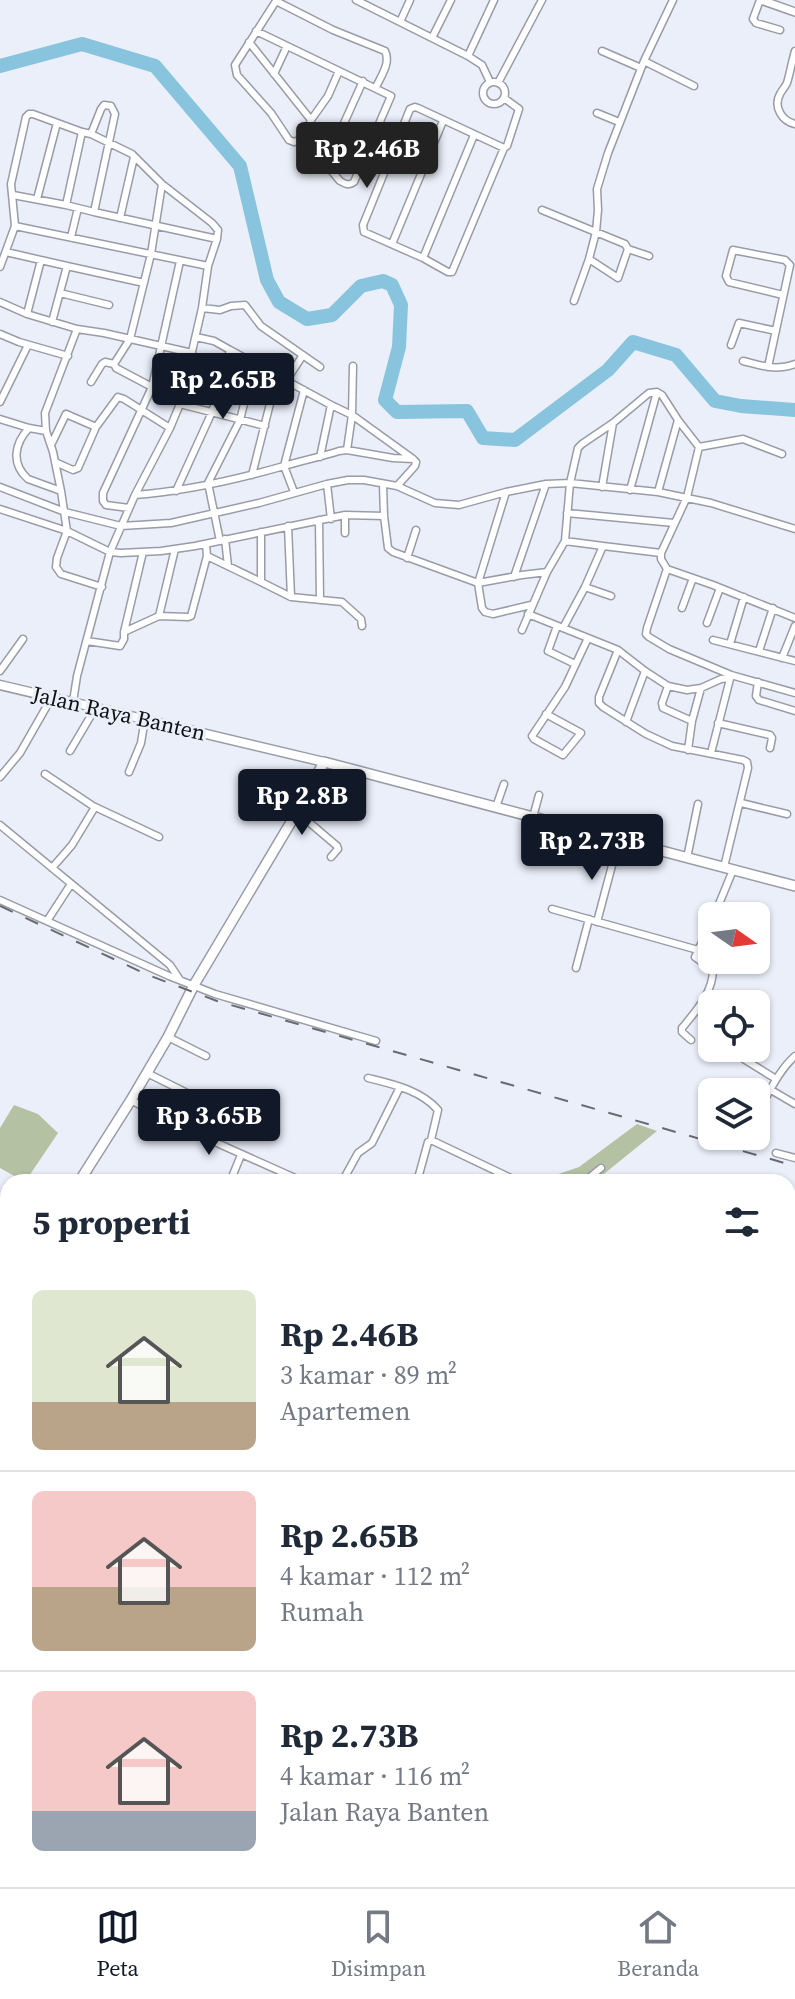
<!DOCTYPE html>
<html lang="id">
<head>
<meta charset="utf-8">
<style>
	body { margin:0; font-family:"Source Serif 4",serif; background:#f6f6f7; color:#1f2937; height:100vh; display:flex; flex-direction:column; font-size:30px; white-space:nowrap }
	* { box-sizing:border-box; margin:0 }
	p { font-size:26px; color:#747a83 }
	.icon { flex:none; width:44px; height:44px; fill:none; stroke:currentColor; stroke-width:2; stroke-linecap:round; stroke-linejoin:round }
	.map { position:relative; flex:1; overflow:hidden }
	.panel { position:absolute; left:0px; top:1174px; width:796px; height:714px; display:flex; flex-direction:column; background:#fff; border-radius:24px 24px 0 0; box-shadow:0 2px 6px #0004 }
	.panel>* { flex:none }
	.needle { width:52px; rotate:104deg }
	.fabs { position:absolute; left:698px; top:902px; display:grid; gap:16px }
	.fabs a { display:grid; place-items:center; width:72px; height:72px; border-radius:12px; background:#fff; box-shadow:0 2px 6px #0004; font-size:40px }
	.price { position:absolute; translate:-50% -68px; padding:0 18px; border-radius:8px; background:#111827; color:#fff; font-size:26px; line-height:52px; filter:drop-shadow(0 2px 4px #0008) }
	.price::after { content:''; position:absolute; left:50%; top:48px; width:24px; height:18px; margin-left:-12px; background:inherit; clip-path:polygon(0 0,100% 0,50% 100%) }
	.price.active { background:#222; color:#fff }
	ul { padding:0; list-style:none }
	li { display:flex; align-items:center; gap:24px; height:200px; padding:0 32px }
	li+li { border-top:2px solid #e0e1e3 }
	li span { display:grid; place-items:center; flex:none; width:224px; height:160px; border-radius:12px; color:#555 }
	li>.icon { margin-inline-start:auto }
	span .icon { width:96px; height:96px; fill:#fffc; stroke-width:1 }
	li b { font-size:34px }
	h2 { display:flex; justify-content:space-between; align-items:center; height:96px; padding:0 32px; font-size:34px }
	.tab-bar { display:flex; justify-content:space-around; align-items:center; height:112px; border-top:2px solid #e0e1e3; background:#fff; font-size:22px; color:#747a83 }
	.tab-bar a { display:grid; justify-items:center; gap:4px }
	.tab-bar .active { color:#111827 }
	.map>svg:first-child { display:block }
</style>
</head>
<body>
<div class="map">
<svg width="795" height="1887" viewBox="0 0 795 1887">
	<rect width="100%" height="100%" fill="#ebeffa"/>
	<path fill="#b4c2a3" d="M14 1105 38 1114 58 1133 25 1182 0 1168V1128Z
		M637 1124 657 1131 594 1182H535L579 1167Z
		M795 1566V1635L788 1630V1576Z"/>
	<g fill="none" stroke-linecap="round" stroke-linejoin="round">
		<path stroke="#88c4dd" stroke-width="14" d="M0 66 82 44 155 66 240 166 267 280 279 302 307 319 332 315 361 286 383 281 392 285 401 305 399 347 385 400 397 412 467 411 483 438 515 440 608 370 633 342 676 355 715 401 741 406 795 410"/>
		<defs>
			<path id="minor" d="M356 0 468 56 482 65 490 82
				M760 0 753 19 756 23 780 30
				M400 22 410 0
				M256 31 391 96 354 182C349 186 345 184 340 181L304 138
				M432 38 451 0
				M249 42 311 120
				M602 51 641 68
				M795 51C792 61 790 73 787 83 785 87 782 90 780 94 773 107 782 121 795 124
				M468 56 494 0
				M644 61 694 86
				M339 71 328 96 311 120 304 138 294 142 289 140 271 113 237 75 235 65 276 1 333 30 385 51C391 63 381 76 376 87
				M274 74 287 46
				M483 93a11 11 0 1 1 22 0a11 11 0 1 1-22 0Z
				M498 83 542 0
				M597 113 619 122
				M82 132 66 205 94 212 115 114 111 106 104 105 101 109 91 134
				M504 148 452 272H448L423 258 364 232 363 225 410 109 415 107 418 108 504 148 507 146 519 109 504 98
				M326 163 363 81
				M13 195 66 205
				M37 199 57 123
				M542 210 625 244 628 249 618 278 589 259
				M94 212 217 239
				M120 218 134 157
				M15 226 208 266
				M71 237 78 208
				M392 244 443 121
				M628 249 649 256
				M6 252 67 266
				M423 258 474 135
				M0 267 15 226 11 184 26 117 29 114H33L82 132 91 134 132 154 162 184 212 223 218 230 217 239 208 266 202 308 180 404 170 428 135 495 110 552 77 676 73 702
				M60 293 109 305
				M574 301 589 259 596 232 598 210 597 189 608 153 644 61 673 0
				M0 302 27 314 77 329 104 333 192 353
				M202 308 220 310 231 306 245 305 261 326 320 367
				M27 314 41 260
				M52 322 67 266 144 283
				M77 329 45 413 46 431 53 452 61 491 67 531 57 558 56 567 61 574 102 587
				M0 334 19 342 68 356
				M731 345 739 323 776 331
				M230 350 331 405 320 457
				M743 361C764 366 774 371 795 364
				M114 364 130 339 151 254 162 184
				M768 367 790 265 785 260 733 250 726 276 729 282 783 295
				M286 381 303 355
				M91 382 102 364 105 362 114 364 116 368 152 387
				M0 402 28 345
				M180 404 265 426
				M331 405 352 415 413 459
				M0 419 29 428 46 431
				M29 428C14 444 11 464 28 479L61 491
				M51 445 66 414 96 427
				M347 450 352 415 353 366
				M55 462 73 470 78 468 96 427 118 397 124 399 170 428
				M252 475 277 376
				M327 484 331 519
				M383 484 384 516 388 548 393 552 478 583 506 492
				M397 486 435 503 459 505 506 492 546 484 570 483 658 492 711 503 795 529
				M0 487 65 512 121 526 171 523 259 503 327 484 348 480H364L397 486 415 466 416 462 413 459
				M602 487 613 423
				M630 490 657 392
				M176 491 212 412 230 350 214 341 196 337
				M294 492 284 466 304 390
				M658 492 678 420
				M135 495C186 491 235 480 284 466 303 460 321 457 339 451L347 450 393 458 413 459
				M129 508 106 505 103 501V493L152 387 180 261
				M0 509 67 531 110 552 121 553 161 551 195 546 345 515 384 516
				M567 513 674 523
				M345 515V533
				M319 520 320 600
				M288 526 291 597
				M261 532V582L291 597 342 602 361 619 362 626
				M225 539 228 566
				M220 541 208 483 240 420 254 364
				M565 541 603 546
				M143 552 124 632 159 616 188 617 191 616 207 556 206 544
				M661 553 687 497 699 447 743 439 782 454
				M207 556 261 582
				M407 558 416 530
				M667 569 647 628 646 634 649 637 669 649 731 675 795 693
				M514 577 546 484
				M585 587 611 596
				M531 605 493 614 485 612 482 608 478 583 522 575 547 572
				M682 608 693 578
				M528 614 618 650 645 671 668 686 662 703 663 708 692 721 688 750
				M159 616 175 549
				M707 623 720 588
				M557 626 548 651 575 664
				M563 628 585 587 603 546 661 553V559L667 569 713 585 795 618
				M522 630 547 572 565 541 570 483 578 448 582 444 613 423 649 393 657 392 662 395 678 420 699 447
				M713 640 795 661
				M87 641 120 646 124 639V632
				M730 644 744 597
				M618 650 599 697V703L603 707 646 734 672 746 743 760 747 762 748 768 724 867
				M759 651 773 608
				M782 658 795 626
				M0 671 23 639
				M758 682 756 696 759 700 795 711
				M668 686 687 690 701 688
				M546 714 581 733 563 755 534 739 532 736 565 687 588 638
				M692 721 701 688 721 679 730 678
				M626 722 645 671
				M718 723 770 735 772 738 770 748
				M70 751 96 707
				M711 753 731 675
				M129 772 141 743 145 718
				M45 774 93 806 159 837
				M0 777 20 753 52 697
				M741 803 787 814
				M496 807 504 784
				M297 812 337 846 338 849 331 857
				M533 817 539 795
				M0 825 170 965 180 980
				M687 858 698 804
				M52 868 72 845 95 807
				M0 900 169 976 215 994 376 1041
				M552 909 698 950
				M714 916 733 870
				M47 921 71 884
				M597 922 619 839
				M576 968 589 919
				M168 1037 206 1056
				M691 1040 682 1032V1028C697 1010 714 991 713 967L702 962 695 957 712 921
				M742 1058 776 1079
				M147 1073 195 1097
				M368 1078C392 1084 421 1090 438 1110L431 1140
				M771 1090 795 1104
				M131 1100 177 1125 304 1182
				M756 1115C768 1095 778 1071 795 1056
				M776 1153 795 1158
				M84 1174 96 1182
				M230 1182 241 1155
				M342 1182 358 1153 372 1143 400 1087
				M417 1182 428 1142 431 1140 517 1181
				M584 1182 601 1168
				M0 1221 8 1211
				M788 1313 795 1305
				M788 1317 795 1322
				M788 1353 795 1343
				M788 1365 795 1370
				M0 1496 8 1484
				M0 1505 8 1509
				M0 1584 8 1567
				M0 1618 8 1622
				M0 1660 8 1640
				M788 1673 795 1678
				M8 1749 6 1765 8 1767
				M788 1857 795 1849
				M30 1880 34 1887
				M132 1880 138 1887
				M199 1880 206 1887
				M240 1880 247 1887
				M284 1880 290 1887
				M331 1880 337 1887
				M375 1880 381 1887
				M419 1880 426 1887
				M558 1880 569 1887
				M615 1880 622 1887
				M60 1887 68 1880
				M165 1887 172 1880
				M401 1887 408 1880
				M574 1887 581 1880
				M628 1887 635 1880
				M764 1887 770 1880"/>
			<path id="tertiary" d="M761 0 795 12"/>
			<path id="secondary" d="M0 685 324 762"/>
			<path id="primary" d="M79 1182 131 1100 168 1037 194 985 297 812 324 762 795 886
				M0 1315 8 1302"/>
			<path id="motorway" d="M788 1791 795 1781
				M788 1808 795 1799
				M712 1887 718 1880
				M725 1887 731 1880"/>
		</defs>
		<use href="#minor" stroke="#999ca7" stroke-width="9"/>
		<use href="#tertiary" stroke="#999ca7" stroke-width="10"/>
		<use href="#secondary" stroke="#999ca7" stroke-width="11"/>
		<use href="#primary" stroke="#999ca7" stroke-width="12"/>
		<use href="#motorway" stroke="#999ca7" stroke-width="13"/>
		<use href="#minor" stroke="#fff" stroke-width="6"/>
		<use href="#tertiary" stroke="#fff" stroke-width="7"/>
		<use href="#secondary" stroke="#fff" stroke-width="8"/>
		<use href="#primary" stroke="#fff" stroke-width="9"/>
		<use href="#motorway" stroke="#fff" stroke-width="10"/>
		<path stroke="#686a71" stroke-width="2" stroke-dasharray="14 14" stroke-linecap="butt" d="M0 906 148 975 217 1001 795 1166"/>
	</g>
	<g text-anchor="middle" stroke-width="6" stroke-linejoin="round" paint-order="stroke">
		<g font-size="22" fill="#0f1014" stroke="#ebeffa">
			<text transform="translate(119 713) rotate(13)" y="8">Jalan Raya Banten</text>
		</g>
	</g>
</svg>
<div class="fabs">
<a><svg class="needle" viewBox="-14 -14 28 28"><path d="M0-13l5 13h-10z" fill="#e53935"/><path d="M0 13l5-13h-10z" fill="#747a83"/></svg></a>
<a><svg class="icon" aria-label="locate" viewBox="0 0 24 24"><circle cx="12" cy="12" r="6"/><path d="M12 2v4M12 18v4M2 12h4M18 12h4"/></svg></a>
<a><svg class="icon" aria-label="layers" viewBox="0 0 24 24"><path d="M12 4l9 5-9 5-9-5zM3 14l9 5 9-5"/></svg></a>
</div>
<b class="price active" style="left:367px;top:190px">Rp 2.46B</b>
<b class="price" style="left:223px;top:421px">Rp 2.65B</b>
<b class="price" style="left:302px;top:837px">Rp 2.8B</b>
<b class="price" style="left:592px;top:882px">Rp 2.73B</b>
<b class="price" style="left:209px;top:1157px">Rp 3.65B</b>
<section class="panel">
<h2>5 properti<svg class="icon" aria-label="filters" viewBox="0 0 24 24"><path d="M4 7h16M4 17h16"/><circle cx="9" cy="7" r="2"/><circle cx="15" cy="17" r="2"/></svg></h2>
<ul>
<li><span style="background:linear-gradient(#dfe7d0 70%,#b9a48a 0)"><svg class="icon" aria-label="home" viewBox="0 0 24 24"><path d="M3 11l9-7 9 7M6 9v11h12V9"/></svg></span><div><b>Rp 2.46B</b><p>3 kamar · 89 m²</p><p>Apartemen</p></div></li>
<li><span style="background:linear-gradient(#f6c9c9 60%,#b9a48a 0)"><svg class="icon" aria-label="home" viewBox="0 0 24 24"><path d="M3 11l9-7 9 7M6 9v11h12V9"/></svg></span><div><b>Rp 2.65B</b><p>4 kamar · 112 m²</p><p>Rumah</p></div></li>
<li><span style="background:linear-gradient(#f6c9c9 75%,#9aa5b1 0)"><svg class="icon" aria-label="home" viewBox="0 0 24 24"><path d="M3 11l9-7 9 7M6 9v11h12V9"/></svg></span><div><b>Rp 2.73B</b><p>4 kamar · 116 m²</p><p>Jalan Raya Banten</p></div></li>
</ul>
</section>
</div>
<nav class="tab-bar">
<a class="active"><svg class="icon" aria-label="map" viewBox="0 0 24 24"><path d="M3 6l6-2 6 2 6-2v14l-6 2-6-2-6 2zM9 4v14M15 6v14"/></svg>Peta</a>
<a><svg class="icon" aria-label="saved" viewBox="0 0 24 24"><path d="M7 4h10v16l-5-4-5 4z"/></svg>Disimpan</a>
<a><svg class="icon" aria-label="home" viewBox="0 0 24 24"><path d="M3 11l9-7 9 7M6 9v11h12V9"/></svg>Beranda</a>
</nav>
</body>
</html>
